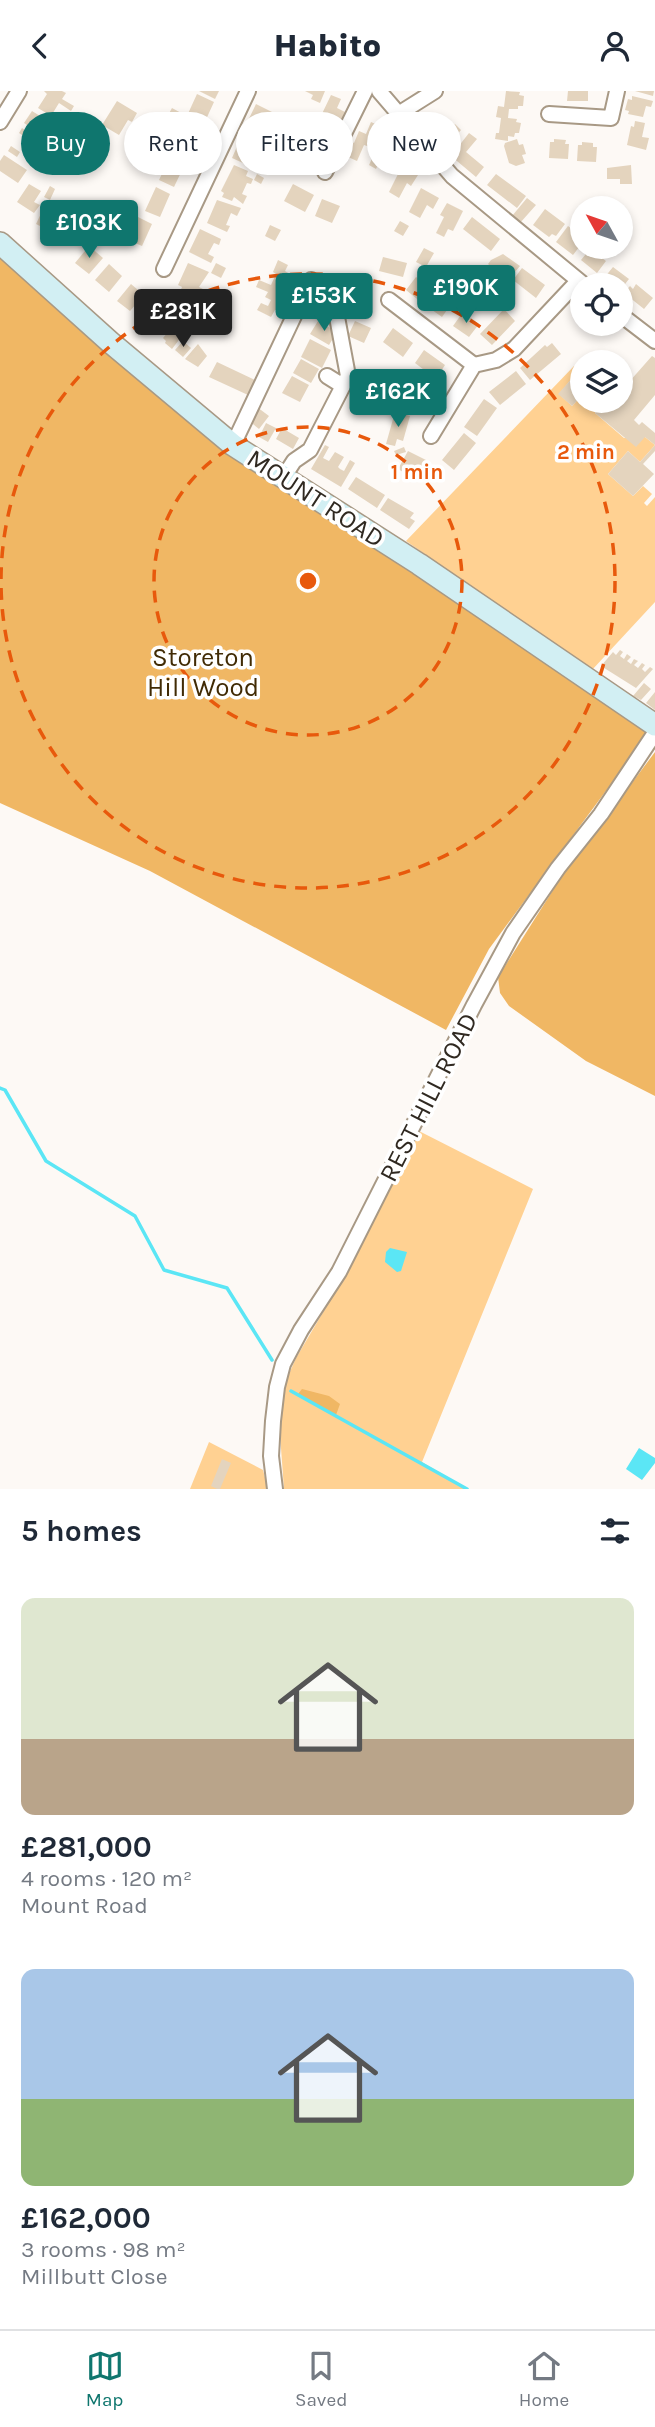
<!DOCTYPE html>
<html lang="en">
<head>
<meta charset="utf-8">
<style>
	body { margin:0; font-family:Karla,sans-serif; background:#f2f2f3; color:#1f2937; height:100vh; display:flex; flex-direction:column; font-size:26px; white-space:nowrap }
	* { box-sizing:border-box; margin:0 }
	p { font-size:23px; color:#747a83 }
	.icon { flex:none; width:38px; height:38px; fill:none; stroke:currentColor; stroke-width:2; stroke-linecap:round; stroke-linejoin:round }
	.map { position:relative; height:1398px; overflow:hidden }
	.details { display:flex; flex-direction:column; background:#fff; flex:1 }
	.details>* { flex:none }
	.guide { position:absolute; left:21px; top:21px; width:614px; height:63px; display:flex; gap:14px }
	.needle { width:46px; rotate:310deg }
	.fabs { position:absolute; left:570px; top:105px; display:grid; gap:14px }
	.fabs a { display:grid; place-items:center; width:63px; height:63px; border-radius:50%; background:#fff; box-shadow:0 4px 10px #0003; font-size:35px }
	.price { position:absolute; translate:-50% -60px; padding:0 16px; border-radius:7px; background:#0f766e; color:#fff; font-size:23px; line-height:46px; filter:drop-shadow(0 2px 4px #0008) }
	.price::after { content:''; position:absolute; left:50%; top:42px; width:21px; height:16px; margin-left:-10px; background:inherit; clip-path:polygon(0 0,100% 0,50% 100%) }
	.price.current { background:#222; color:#fff }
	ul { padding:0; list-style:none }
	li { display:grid; align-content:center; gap:14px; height:371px; padding:0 21px }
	li span { display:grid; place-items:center; height:217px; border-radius:14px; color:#555 }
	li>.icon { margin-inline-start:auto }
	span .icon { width:126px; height:126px; fill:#fffc; stroke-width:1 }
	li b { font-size:30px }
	h2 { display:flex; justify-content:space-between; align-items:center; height:84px; padding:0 21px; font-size:30px }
	.chip { padding:0 24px; border-radius:32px; background:#fff; box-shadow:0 4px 10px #0003; font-size:24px; line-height:63px }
	.chip.current { background:#0f766e; color:#fff }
	header { display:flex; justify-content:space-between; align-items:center; height:91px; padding:0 21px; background:#fff; font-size:32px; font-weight:800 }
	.tab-bar { display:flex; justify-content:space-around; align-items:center; height:98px; border-top:2px solid #e0e1e3; background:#fff; font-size:19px; color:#747a83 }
	.tab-bar a { display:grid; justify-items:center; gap:4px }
	.tab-bar .current { color:#0f766e }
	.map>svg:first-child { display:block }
</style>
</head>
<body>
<header><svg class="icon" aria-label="back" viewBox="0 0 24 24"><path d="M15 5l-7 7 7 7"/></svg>Habito<svg class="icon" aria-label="person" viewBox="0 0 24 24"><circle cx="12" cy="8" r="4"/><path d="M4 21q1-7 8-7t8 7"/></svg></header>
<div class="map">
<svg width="655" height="1398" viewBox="0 0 655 1398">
	<rect width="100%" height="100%" fill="#fdf9f5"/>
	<path fill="#ffd192" d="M574 275 579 279 559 303 572 315 583 303V310H586L596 320 595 322 624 347 645 346 655 354 640 371 628 360 608 383 633 405 643 395 652 403 644 412 647 415 655 406V511L592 579 406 450Z
		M419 1040 533 1098 422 1371 467 1398H284L279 1330 284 1294 296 1267 345 1184Z
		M209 1351 263 1379 268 1398H190Z"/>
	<path fill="#f0b764" d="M0 160 208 344 651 639 489 858 446 939 150 780 0 712Z
		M655 661V1005L586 970 509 915 500 902 498 886 560 788Z
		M302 1298 329 1305 340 1313 336 1324 298 1303Z"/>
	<path fill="#5be6f5" d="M390 1157 407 1161 401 1180 397 1181 385 1171 386 1161Z
		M639 1357 655 1367V1372L642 1389 626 1378Z"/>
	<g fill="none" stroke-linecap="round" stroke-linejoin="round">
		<path stroke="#5be6f5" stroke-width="3.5" d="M0 997 5 999 46 1070 135 1125 164 1179 227 1197 272 1269
			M291 1300 467 1398"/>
	</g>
	<path fill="#e4d4be" d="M44 0H62L66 2 62 8 74 15 71 20 59 12 51 25 38 17 47 3Z
		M199 0H219L215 8Z
		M305 0H325L320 12 311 8 313 4Z
		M506 0 520 1 519 4 524 5 523 15H518V18H509L508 27 517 28 516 31 521 32 519 42H515L514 46 508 45V50L495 48 496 42H499L501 27 496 26 498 15 504 16Z
		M568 0H588V10H567Z
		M635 0H654L653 5Z
		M197 3 214 11 203 35 186 27Z
		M331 4 341 8 337 17 345 21 340 32 335 30 333 35 319 29Z
		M632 5 653 10 651 16 646 15 643 26 628 23 629 20 625 19 628 8 632 9Z
		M117 10 137 22 132 31 128 29 119 44 102 34Z
		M256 13 278 24 275 29 268 25 262 37 269 40 266 46 245 36Z
		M172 17 183 23 177 33 166 28Z
		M32 20 53 33 39 55 19 42 22 37 26 40 30 36 24 32Z
		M78 21 82 24 74 36 94 49 86 60 63 48 69 38 67 36Z
		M283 21 292 25 290 30 281 26Z
		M437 26 445 33 439 39 446 44 455 33 461 39 442 62 424 47 430 40 427 37Z
		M635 30 645 32 642 46 649 47 646 59 627 54 631 35 634 36Z
		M371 31 382 36 373 57 364 54 357 70 348 66 350 61 347 60 352 51 354 52 359 40 366 43Z
		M180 33 199 43 188 66 174 59 182 42 177 39Z
		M246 41 262 48 260 53 264 55 261 60 254 57 252 62 256 64 253 70 256 72 254 77 232 67 242 44 244 45Z
		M384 42 397 48 387 70 381 67 376 78 369 74Z
		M469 42 477 48 466 61 484 76 476 86 451 65Z
		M517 48 519 54 523 53 526 63 522 64 525 72 516 75 509 72 504 55 505 52Z
		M554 48 566 49 565 53H569L568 68 549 67 550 51H554Z
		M582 51 593 52V56H597L596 71 577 70 578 54H582Z
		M153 53 166 59 164 64 151 58Z
		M11 55 20 61 17 66 8 60Z
		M4 64 27 79 18 92 0 80V70Z
		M170 66 185 73 174 96 159 89Z
		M234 74 248 80 246 85 253 88 251 93 247 92 242 103 247 105 243 113 234 106 232 110 222 106 224 102 221 100Z
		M631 74 632 93H620V88H607V77Z
		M402 75 418 84 411 95 407 92 399 107 389 101Z
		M257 83 264 87 261 93 254 89Z
		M496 83 526 105 517 117 487 94Z
		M29 93 41 100 34 111 40 114 34 122 17 111Z
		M293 93 314 104 305 121 284 110Z
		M50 95 55 98 50 109 44 106Z
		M156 96 170 103 160 126 145 120Z
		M421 97 439 107 433 118 427 114 420 127 409 121Z
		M527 107 536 114 520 132 512 125Z
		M322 108 340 115 332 132 315 125Z
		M217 109 241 117 237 125 231 122 226 134 230 135 227 141 207 132Z
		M47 110 66 120 61 129 57 127 50 140 36 133Z
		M447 112 463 120 453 140 448 138 444 146 436 142 444 126 440 124Z
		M125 114 135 119 132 124 122 119Z
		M545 118 565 133 556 145 552 143 549 146 533 134Z
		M69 124 79 128 77 132 87 137 80 153 70 148 69 152 58 147Z
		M138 126 152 133 142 155 128 149Z
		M472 126 500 148 491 160 463 138Z
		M400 130 409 135 403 145 394 140Z
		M270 134 281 139 275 150 265 145Z
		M568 135 583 146V151L573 164 556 151Z
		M200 138 221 148 219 154 214 152 208 163 214 166 211 172 189 161Z
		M89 155 103 167 89 183 75 172Z
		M424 157 434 162 426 176 416 171Z
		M590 158 606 170 597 182 581 169Z
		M503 163 520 175 508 189 488 173 491 169Z
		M383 166 407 172 403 186 379 180Z
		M278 169 288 174 285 180 293 185 277 219H275L271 226 257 219 261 212 268 215 271 209 265 206 268 201 256 196 259 189 271 194 276 183 273 181Z
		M188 172 209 181 199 196 205 199 198 212 179 203 182 196 178 194Z
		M216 172 226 177 221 187 211 182Z
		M109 173 122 185 109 201 95 189Z
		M613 176 629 188 621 198V194H614L604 187Z
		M522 177 545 194 536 207 513 189Z
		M360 182 372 191 358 212 337 195 342 190 349 196Z
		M416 186 433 198 422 212 406 199Z
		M131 193 144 204 130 220 117 210Z
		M636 193 653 207 644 218 624 202 630 195 633 198Z
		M435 200 452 212 442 226 425 214Z
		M317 202 333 211 322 229 307 221Z
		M147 204 152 208 144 218 139 214Z
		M149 216 154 220 145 230 141 226Z
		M504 218 515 230 492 254 480 243Z
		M157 220 170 228 160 239 156 236 154 238 146 231Z
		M463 221 479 233 469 246 453 235Z
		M318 230 337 241 329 254 310 243Z
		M355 230 371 237 364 252 348 245Z
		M173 235 182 245 172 258 165 252 166 250 163 247Z
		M393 237 413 252 403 266 383 251Z
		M310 248 331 259 322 277 301 266Z
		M183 250 191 257 183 266 175 259Z
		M552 252 561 263 530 289 520 277 545 254 547 256Z
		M198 253 207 265 198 276 185 268Z
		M424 259 445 274 436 288 415 272Z
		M652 265 655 267V304L634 329 639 334 642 331 655 342V360L643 373 654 383 633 405 608 383 628 360 640 371 655 354 645 346 636 356 595 322 596 320 584 310H621V300Z
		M301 268 319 278 311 292 293 282Z
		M217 271 255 289 248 304 209 286Z
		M583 275V303L572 315 558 303Z
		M516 280 526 293 500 314 489 301Z
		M292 285 309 294 300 311 282 302Z
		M417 294 429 303 415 323 403 315Z
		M484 308 497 317 477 345 464 336Z
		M257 316 269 325 259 338 248 329Z
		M395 321 410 325 403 350 397 348 395 355 386 353Z
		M266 332 276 337 268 351 259 346Z
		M282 337 299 347 293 358 276 348Z
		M464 342 476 352 454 379 442 369Z
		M325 354 329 356 323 367 329 370 335 361 344 366 338 376 340 378 344 380 350 369 355 372 341 396 311 378Z
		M404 356 406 361 396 364 394 360Z
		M408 360 430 371 421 390 415 387 417 382 406 376 403 381 398 378Z
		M356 386 385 404 377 417 348 398Z
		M388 407 414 422 410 427 415 430 409 438 380 419Z
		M620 559 623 561 620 565 624 568 627 563 631 566 627 570 631 573 634 568 638 570 634 574 638 577 642 572 645 574 642 578 645 581 650 576 653 578 636 597 601 575 613 561 616 564Z
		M644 592 651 598 641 609 633 605Z
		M655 601V619L646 612Z
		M222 1368 231 1372 220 1398H217L211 1395Z"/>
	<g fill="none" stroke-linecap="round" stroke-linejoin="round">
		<defs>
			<path id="minor" d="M379 0 452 85 584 194
				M400 22 435 0
				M549 23 611 27 617 0
				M0 31 19 0
				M325 81 365 0
				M164 178 248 0
				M389 209 474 274 496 269 514 258 578 190
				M621 224 655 250
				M327 285 343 295
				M431 345 474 274
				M233 354 311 189
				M283 387 294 370 310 359 348 285 337 226
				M275 1398 271 1365 273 1330 277 1296 283 1273 301 1239 339 1181 474 914 513 842 558 777 601 723 655 642"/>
			<path id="secondary" d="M0 152 110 251 233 354 419 473 655 634"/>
		</defs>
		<use href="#minor" stroke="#a89985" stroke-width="18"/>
		<use href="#secondary" stroke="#a89985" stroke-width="24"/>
		<use href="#minor" stroke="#fff" stroke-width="14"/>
		<use href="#secondary" stroke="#d2eff3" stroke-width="21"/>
	</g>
	<g fill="none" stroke="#e8590c" stroke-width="3.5" stroke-dasharray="12 9">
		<circle cx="308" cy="490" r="154"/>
		<circle cx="308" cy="490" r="307"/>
	</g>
	<g text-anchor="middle" stroke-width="7" stroke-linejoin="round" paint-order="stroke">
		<g font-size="26" fill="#302921" stroke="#fff">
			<text transform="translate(316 407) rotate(33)" y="9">MOUNT ROAD</text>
			<text transform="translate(428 1006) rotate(-63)" y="9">REST HILL ROAD</text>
		</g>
		<g font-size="26" fill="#412b05" stroke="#fff">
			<text x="203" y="575">Storeton<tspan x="203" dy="30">Hill Wood</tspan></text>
		</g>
	</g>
	<circle cx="308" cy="490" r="10" fill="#e8590c" stroke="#fff" stroke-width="3.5"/>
	<g font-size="21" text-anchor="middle" font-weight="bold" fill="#e8590c" stroke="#fff" stroke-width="7" stroke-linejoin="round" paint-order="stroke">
		<text x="586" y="368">2 min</text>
		<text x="417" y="388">1 min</text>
	</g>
</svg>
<div class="fabs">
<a><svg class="needle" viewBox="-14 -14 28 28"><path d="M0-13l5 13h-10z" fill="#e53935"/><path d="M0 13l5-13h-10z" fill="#747a83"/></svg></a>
<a><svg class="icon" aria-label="locate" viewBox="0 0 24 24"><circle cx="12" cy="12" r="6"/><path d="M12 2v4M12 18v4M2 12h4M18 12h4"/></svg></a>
<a><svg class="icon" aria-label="layers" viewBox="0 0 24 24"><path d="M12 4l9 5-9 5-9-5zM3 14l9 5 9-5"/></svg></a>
</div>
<b class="price" style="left:89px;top:169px">£103K</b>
<b class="price" style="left:466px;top:234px">£190K</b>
<b class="price" style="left:324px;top:242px">£153K</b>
<b class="price current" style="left:183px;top:258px">£281K</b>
<b class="price" style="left:398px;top:338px">£162K</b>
<div class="guide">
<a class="chip current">Buy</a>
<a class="chip">Rent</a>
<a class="chip">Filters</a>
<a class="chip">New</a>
</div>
</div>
<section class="details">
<h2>5 homes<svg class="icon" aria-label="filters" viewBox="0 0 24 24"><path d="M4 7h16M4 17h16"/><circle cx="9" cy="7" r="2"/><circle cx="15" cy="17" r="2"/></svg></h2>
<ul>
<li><span style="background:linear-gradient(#dfe7d0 65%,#b9a48a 0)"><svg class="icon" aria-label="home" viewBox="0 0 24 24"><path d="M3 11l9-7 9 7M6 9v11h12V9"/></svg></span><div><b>£281,000</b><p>4 rooms · 120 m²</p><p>Mount Road</p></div></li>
<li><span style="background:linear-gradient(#a9c7e8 60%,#8fb573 0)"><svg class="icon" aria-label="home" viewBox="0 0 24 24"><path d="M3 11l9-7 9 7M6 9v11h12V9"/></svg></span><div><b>£162,000</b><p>3 rooms · 98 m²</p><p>Millbutt Close</p></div></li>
</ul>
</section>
<nav class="tab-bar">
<a class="current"><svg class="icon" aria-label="map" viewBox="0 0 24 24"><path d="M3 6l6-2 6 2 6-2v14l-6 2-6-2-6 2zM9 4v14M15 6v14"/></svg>Map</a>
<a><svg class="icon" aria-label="saved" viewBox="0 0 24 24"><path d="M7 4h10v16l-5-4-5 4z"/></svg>Saved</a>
<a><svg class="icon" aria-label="home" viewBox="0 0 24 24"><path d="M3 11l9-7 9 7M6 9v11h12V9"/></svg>Home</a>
</nav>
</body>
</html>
